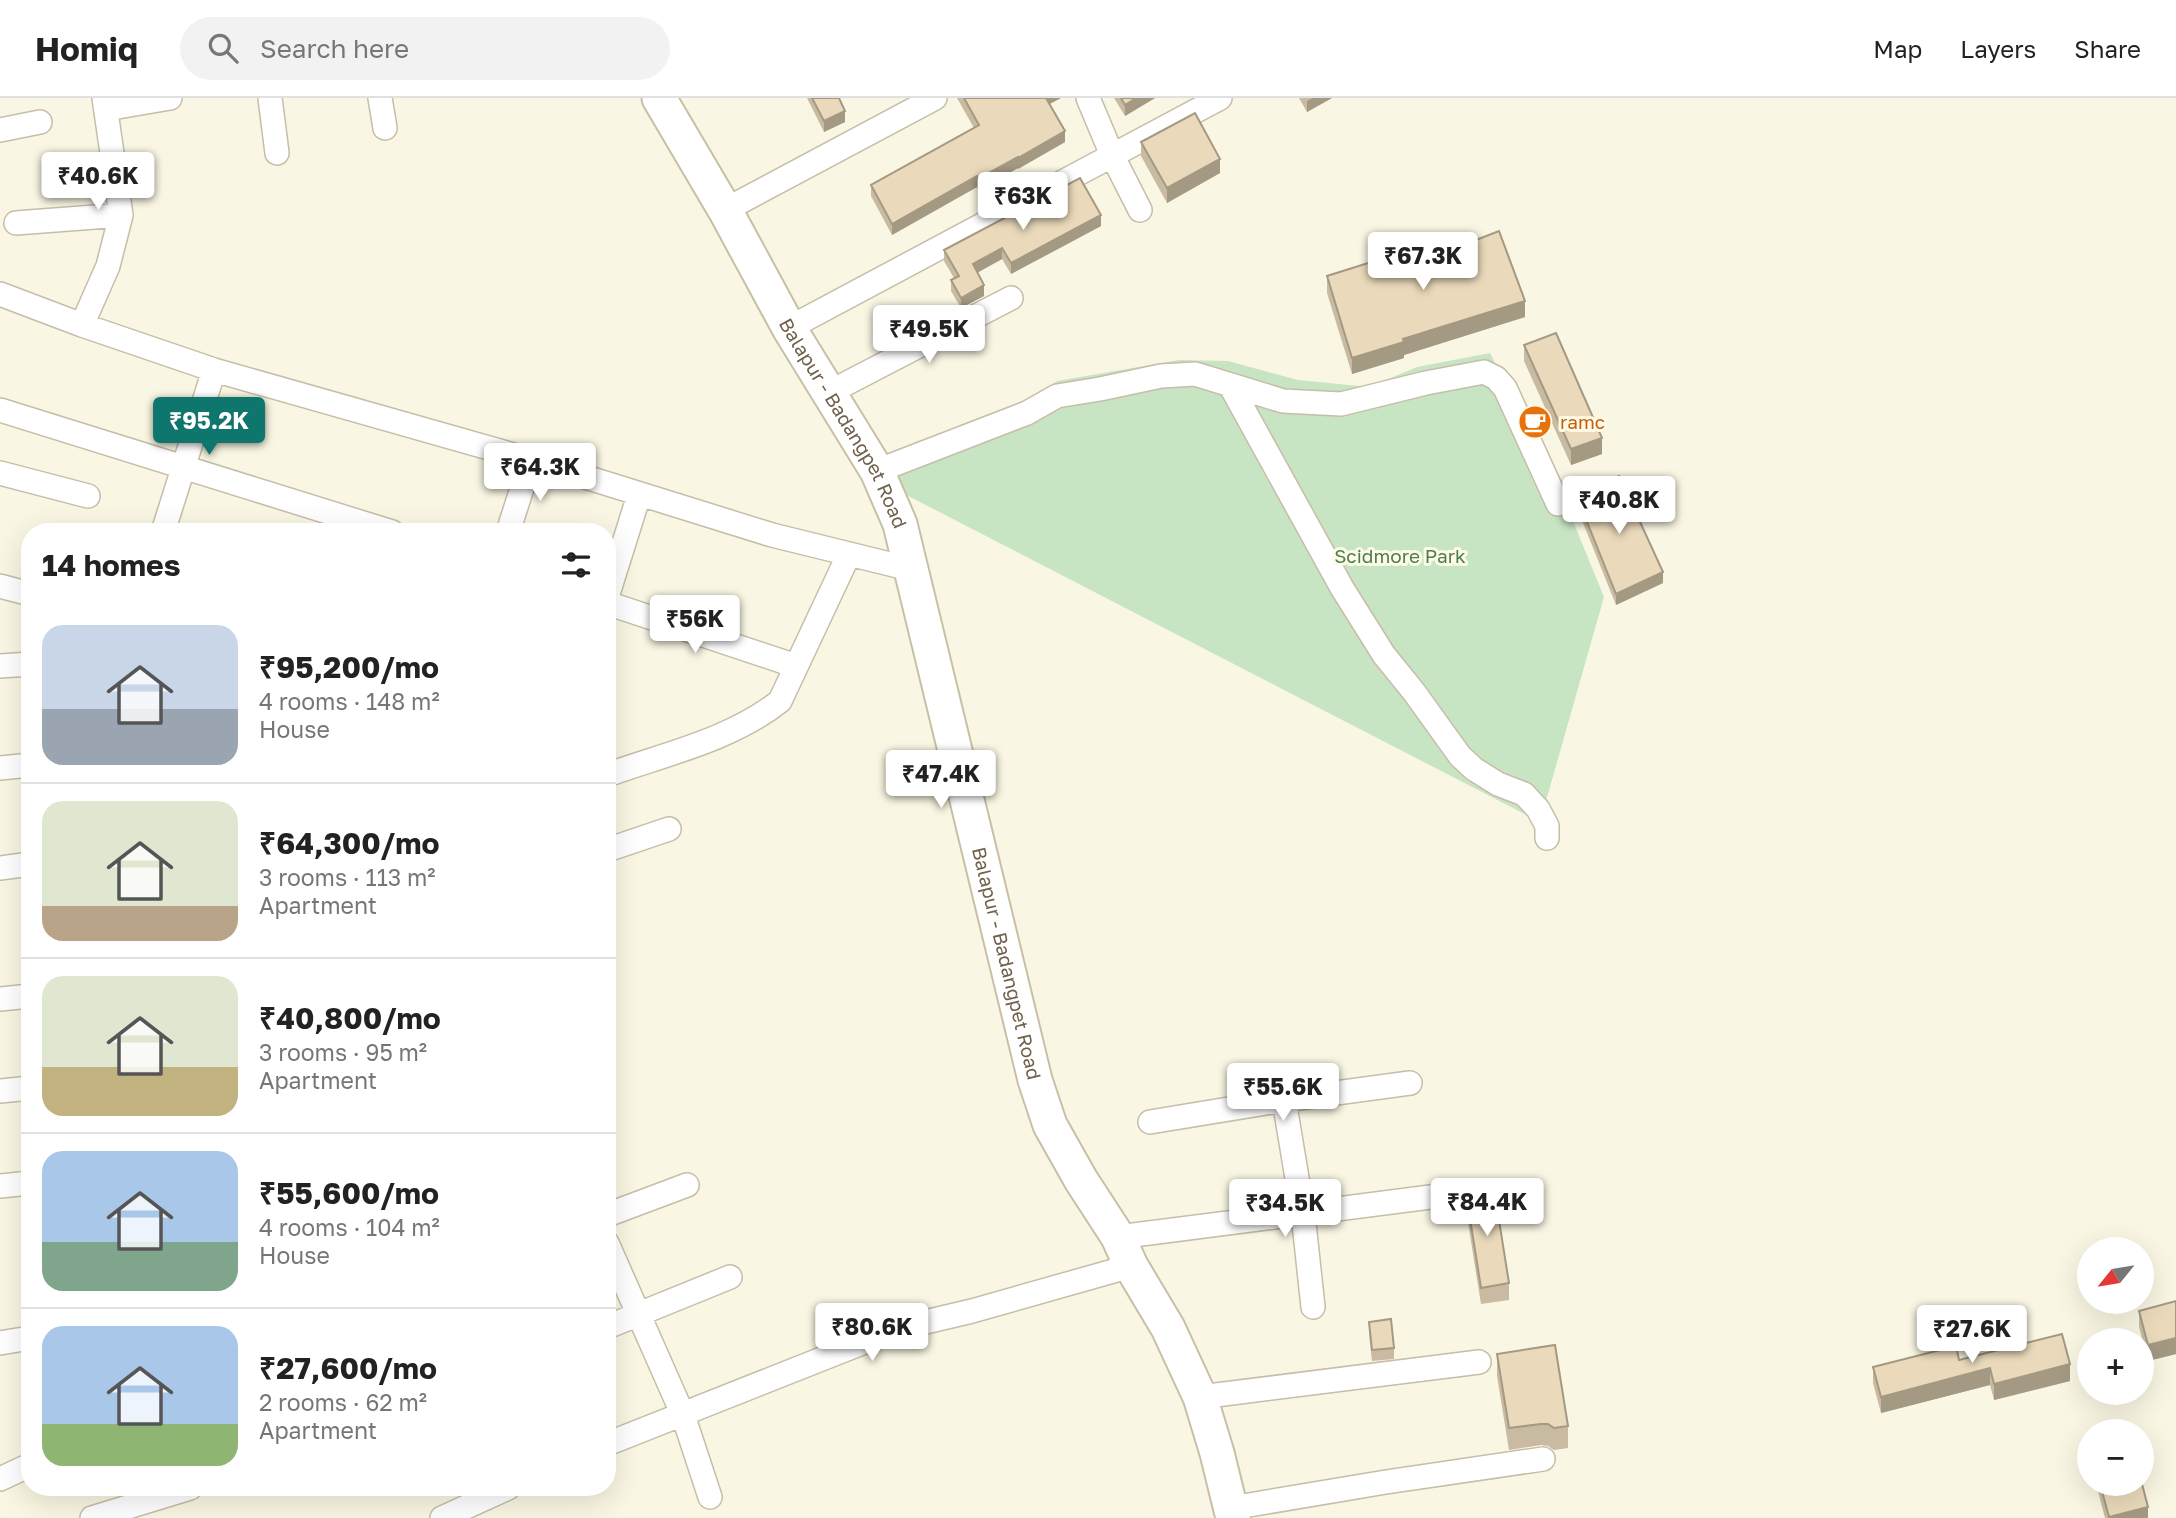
<!DOCTYPE html>
<html lang="en">
<head>
<meta charset="utf-8">
<style>
	body { margin:0; font-family:"Golos Text",sans-serif; background:#f2f2f2; color:#222; height:100vh; display:flex; flex-direction:column; font-size:26px; white-space:nowrap }
	* { box-sizing:border-box; margin:0 }
	p { font-size:23px; color:#767676 }
	.icon { flex:none; width:38px; height:38px; fill:none; stroke:currentColor; stroke-width:2; stroke-linecap:round; stroke-linejoin:round }
	.map { position:relative; flex:1; overflow:hidden }
	.side { position:absolute; left:21px; top:425px; width:595px; height:973px; display:flex; flex-direction:column; background:#fff; border-radius:28px; box-shadow:0 7px 28px #0002 }
	.side>* { flex:none }
	.needle { width:46px; rotate:240deg }
	.tools { position:absolute; left:2077px; top:1139px; display:grid; gap:14px }
	.tools a { display:grid; place-items:center; width:77px; height:77px; border-radius:50%; background:#fff; box-shadow:0 7px 28px #0002; font-size:35px }
	.price { position:absolute; translate:-50% -60px; padding:0 16px; border-radius:7px; background:#fff; color:#222; font-size:23px; line-height:46px; filter:drop-shadow(0 2px 4px #0008) }
	.price::after { content:''; position:absolute; left:50%; top:42px; width:21px; height:16px; margin-left:-10px; background:inherit; clip-path:polygon(0 0,100% 0,50% 100%) }
	.price.current { background:#0f766e; color:#fff }
	ul { padding:0; list-style:none }
	li { display:flex; align-items:center; gap:21px; height:175px; padding:0 21px }
	li+li { border-top:2px solid #e0e0e0 }
	li span { display:grid; place-items:center; flex:none; width:196px; height:140px; border-radius:21px; color:#555 }
	li>.icon { margin-inline-start:auto }
	span .icon { width:84px; height:84px; fill:#fffc; stroke-width:1 }
	li b { font-size:30px }
	h2 { display:flex; justify-content:space-between; align-items:center; height:84px; padding:0 21px; font-size:30px }
	header { display:flex; align-items:center; gap:42px; box-sizing:border-box; height:98px; padding:0 35px; background:#fff; border-bottom:2px solid #e0e0e0 }
	header strong { font-size:33px }
	nav { display:flex; gap:38px; margin-inline-start:auto; font-size:24px }
	.search { width:490px; height:63px; background:#f2f2f2; display:flex; align-items:center; gap:18px; box-sizing:border-box; padding:0 24px; border-radius:38px; color:#767676; font-size:26px }
	.map>svg:first-child { display:block }
</style>
</head>
<body>
<header>
<strong>Homiq</strong>
<div class="search"><svg class="icon" aria-label="search" viewBox="0 0 24 24"><circle cx="10" cy="10" r="6"/><path d="M15 15l6 6"/></svg>Search here</div>
<nav><a>Map</a><a>Layers</a><a>Share</a></nav>
</header>
<div class="map">
<svg width="2176" height="1420" viewBox="0 0 2176 1420">
	<rect width="100%" height="100%" fill="#f9f6e3"/>
	<path fill="#c8e5c3" d="M1490 255 1564 401 1604 499 1540 724 887 387 919 343 1006 320 1057 283 1179 262 1228 263 1298 282 1369 289 1417 269Z"/>
	<g fill="none" stroke-linecap="round" stroke-linejoin="round">
		<defs>
			<path id="street" d="M270 0 277 55
				M380 0 385 30
				M1088 0 1112 57 1140 112
				M106 11 170 0
				M0 32 40 24
				M725 112 935 0
				M16 125 121 117
				M0 196 82 227 214 272 531 362 772 437 910 471
				M82 227 108 168 121 117 104 0
				M789 230 1220 0
				M1230 287 1342 490 1384 557 1414 594 1460 658 1474 671 1498 686 1524 696 1538 711 1547 728V740
				M828 295 1011 200
				M0 312 392 434
				M877 373 1027 315 1057 298 1100 291 1161 278 1195 276 1283 303 1341 306 1426 285 1484 274 1496 280 1505 290 1558 406
				M0 375 88 398
				M163 434 214 272
				M508 434 531 362
				M0 488 30 496
				M607 499 639 397
				M607 505 796 568
				M0 568 30 566
				M0 670 30 667
				M607 677C665 656 731 642 780 603L849 456
				M607 752 669 731
				M0 770 30 766
				M0 901 30 898
				M0 993 30 990
				M1284 1002 1303 1116 1313 1209
				M1150 1024 1284 1002 1410 985
				M0 1088 30 1085
				M607 1117 687 1087
				M1118 1139 1446 1097
				M607 1145 683 1317 710 1399
				M607 1229 730 1179
				M0 1245 30 1240
				M1200 1299 1479 1264
				M607 1346 900 1230 972 1213 1131 1168
				M0 1381 30 1367
				M1231 1410 1386 1384 1543 1361
				M92 1420 190 1390
				M442 1420 508 1390"/>
			<g id="secondary">
				<path id="s1" d="M659 0 725 112 789 230 877 373 900 426 1035 982 1050 1027 1081 1082 1118 1139 1131 1168 1168 1230 1200 1299 1217 1355 1233 1420"/>
			</g>
		</defs>
		<use href="#street" stroke="#c7bda8" stroke-width="26"/>
		<use href="#secondary" stroke="#c9bfa6" stroke-width="37"/>
		<use href="#street" stroke="#fff" stroke-width="23"/>
		<use href="#secondary" stroke="#fff" stroke-width="33"/>
	</g>
	<path fill="#c9bba1" d="M807 0H839L845 24 824 34Z
		M957 0H1061L1049 6 1065 44 1018 71V70L978 92 977 89 892 137 871 98V87L974 30Z
		M1114 0H1155L1125 18Z
		M1299 0H1332L1307 14Z
		M1141 44 1220 75 1167 105 1141 58Z
		M1101 128 1011 176 1002 161 977 175 984 198 961 210 951 193V182L954 180 944 163V152Z
		M1445 154 1525 219 1404 257V260L1352 276 1327 195V178Z
		M1524 247 1602 356 1571 367 1524 263Z
		M1577 399 1663 485 1616 507 1577 410Z
		M1466 1095 1509 1185V1202L1481 1206 1466 1112Z
		M2176 1203V1256L2148 1263 2139 1229V1213Z
		M1369 1224 1394 1250V1261L1372 1263 1369 1235Z
		M1497 1256 1568 1328V1350L1554 1352 1548 1348 1541 1347 1509 1352 1497 1278Z
		M1959 1262 2070 1283 1994 1302 1990 1287 1881 1315 1873 1285V1269Z
		M2096 1386H2142L2148 1420H2105Z"/>
	<path fill="#a49983" d="M1044 0H1061L1044 9Z
		M1136 0H1155L1125 18V7Z
		M1313 0H1332L1307 14V3Z
		M845 13V24L824 34V23Z
		M1065 33V44L1018 71V60Z
		M1018 59V70L978 92V81Z
		M1220 61V75L1167 105V90Z
		M977 78V89L892 137V126Z
		M1101 117V128L1011 176V165Z
		M1002 150V161L973 177V166Z
		M984 187V198L961 210V200Z
		M1525 203V219L1404 257V260L1352 276V260L1403 241Z
		M1602 340V356L1571 367V351Z
		M1663 474V485L1616 507V496Z
		M2176 1240V1256L2148 1263V1247Z
		M2070 1266V1283L1994 1302V1286Z
		M1990 1270V1287L1881 1315V1299Z
		M2148 1409V1420H2109Z"/>
	<path fill="#eadabb" stroke="#a49983" stroke-width="2" d="M812 0H839L845 13 824 23Z
		M964 0H1046L1065 33 1018 60V59L978 81 977 78 892 126 871 87 979 27Z
		M1121 0H1136L1125 7Z
		M1195 15 1220 61 1167 90 1141 44Z
		M1080 80 1101 117 1011 165 1002 150 973 166 984 187 961 200 951 182 959 178 944 152Z
		M1499 133 1525 203 1403 241 1404 244 1352 260 1327 178 1441 142 1445 154Z
		M1556 235 1602 340 1571 351 1524 247Z
		M1619 378 1663 474 1616 496 1577 399Z
		M1494 1091 1509 1185 1481 1190 1466 1095Z
		M2176 1203V1240L2148 1247 2139 1213Z
		M1391 1221 1394 1250 1372 1252 1369 1224Z
		M2062 1236 2070 1266 1994 1286 1990 1270 1881 1299 1873 1269 1956 1248 1959 1262Z
		M1555 1247 1568 1328 1554 1330 1548 1326H1541L1509 1330 1497 1256Z
		M2100 1386H2142L2148 1409 2109 1419Z"/>
	<defs>
		<symbol id="cafe-disc" viewBox="-11 -11 22 22"><circle r="9.5" fill="#e8710a" stroke="#fdfae8"/><path d="M-5.5-4.5H6V0H3Q3 3.5 0 3.5H-2.5Q-5.5 3.5-5.5 0ZM3-3.2v2h1.7v-2ZM-6 4.5H4V6H-6Z" fill="#fff"/></symbol>
	</defs>
	<g fill-rule="evenodd">
		<use href="#cafe-disc" x="1516" y="305" width="38" height="38"/>
	</g>
	<g text-anchor="middle" stroke-width="6" stroke-linejoin="round" paint-order="stroke">
		<g font-size="19" fill="#c56008" stroke="#fdfae8" text-anchor="start">
			<text x="1560" y="331">ramc</text>
		</g>
		<g font-size="19" fill="#6f614c" stroke="#fdfae8">
			<text dy="7" stroke="none"><textPath href="#s1" startOffset="374">Balapur - Badangpet Road</textPath></text>
			<text dy="7" stroke="none"><textPath href="#s1" startOffset="942">Balapur - Badangpet Road</textPath></text>
		</g>
		<g font-size="19" fill="#4d7e4b" stroke="#fdfae8">
			<text x="1400" y="465">Scidmore Park</text>
		</g>
	</g>
</svg>
<div class="tools">
<a><svg class="needle" viewBox="-14 -14 28 28"><path d="M0-13l5 13h-10z" fill="#e53935"/><path d="M0 13l5-13h-10z" fill="#767676"/></svg></a>
<a>+</a>
<a>−</a>
</div>
<b class="price" style="left:98px;top:114px">₹40.6K</b>
<b class="price" style="left:1023px;top:134px">₹63K</b>
<b class="price" style="left:1423px;top:194px">₹67.3K</b>
<b class="price" style="left:929px;top:267px">₹49.5K</b>
<b class="price current" style="left:209px;top:359px">₹95.2K</b>
<b class="price" style="left:540px;top:405px">₹64.3K</b>
<b class="price" style="left:1619px;top:438px">₹40.8K</b>
<b class="price" style="left:695px;top:557px">₹56K</b>
<b class="price" style="left:941px;top:712px">₹47.4K</b>
<b class="price" style="left:1283px;top:1025px">₹55.6K</b>
<b class="price" style="left:1487px;top:1140px">₹84.4K</b>
<b class="price" style="left:1285px;top:1141px">₹34.5K</b>
<b class="price" style="left:872px;top:1265px">₹80.6K</b>
<b class="price" style="left:1972px;top:1267px">₹27.6K</b>
<section class="side">
<h2>14 homes<svg class="icon" aria-label="filters" viewBox="0 0 24 24"><path d="M4 7h16M4 17h16"/><circle cx="9" cy="7" r="2"/><circle cx="15" cy="17" r="2"/></svg></h2>
<ul>
<li><span style="background:linear-gradient(#c9d6e8 60%,#9aa5b1 0)"><svg class="icon" aria-label="home" viewBox="0 0 24 24"><path d="M3 11l9-7 9 7M6 9v11h12V9"/></svg></span><div><b>₹95,200/mo</b><p>4 rooms · 148 m²</p><p>House</p></div></li>
<li><span style="background:linear-gradient(#dfe7d0 75%,#b9a48a 0)"><svg class="icon" aria-label="home" viewBox="0 0 24 24"><path d="M3 11l9-7 9 7M6 9v11h12V9"/></svg></span><div><b>₹64,300/mo</b><p>3 rooms · 113 m²</p><p>Apartment</p></div></li>
<li><span style="background:linear-gradient(#dfe7d0 65%,#c2b280 0)"><svg class="icon" aria-label="home" viewBox="0 0 24 24"><path d="M3 11l9-7 9 7M6 9v11h12V9"/></svg></span><div><b>₹40,800/mo</b><p>3 rooms · 95 m²</p><p>Apartment</p></div></li>
<li><span style="background:linear-gradient(#a9c7e8 65%,#7fa58c 0)"><svg class="icon" aria-label="home" viewBox="0 0 24 24"><path d="M3 11l9-7 9 7M6 9v11h12V9"/></svg></span><div><b>₹55,600/mo</b><p>4 rooms · 104 m²</p><p>House</p></div></li>
<li><span style="background:linear-gradient(#a9c7e8 70%,#8fb573 0)"><svg class="icon" aria-label="home" viewBox="0 0 24 24"><path d="M3 11l9-7 9 7M6 9v11h12V9"/></svg></span><div><b>₹27,600/mo</b><p>2 rooms · 62 m²</p><p>Apartment</p></div></li>
</ul>
</section>
</div>
</body>
</html>
